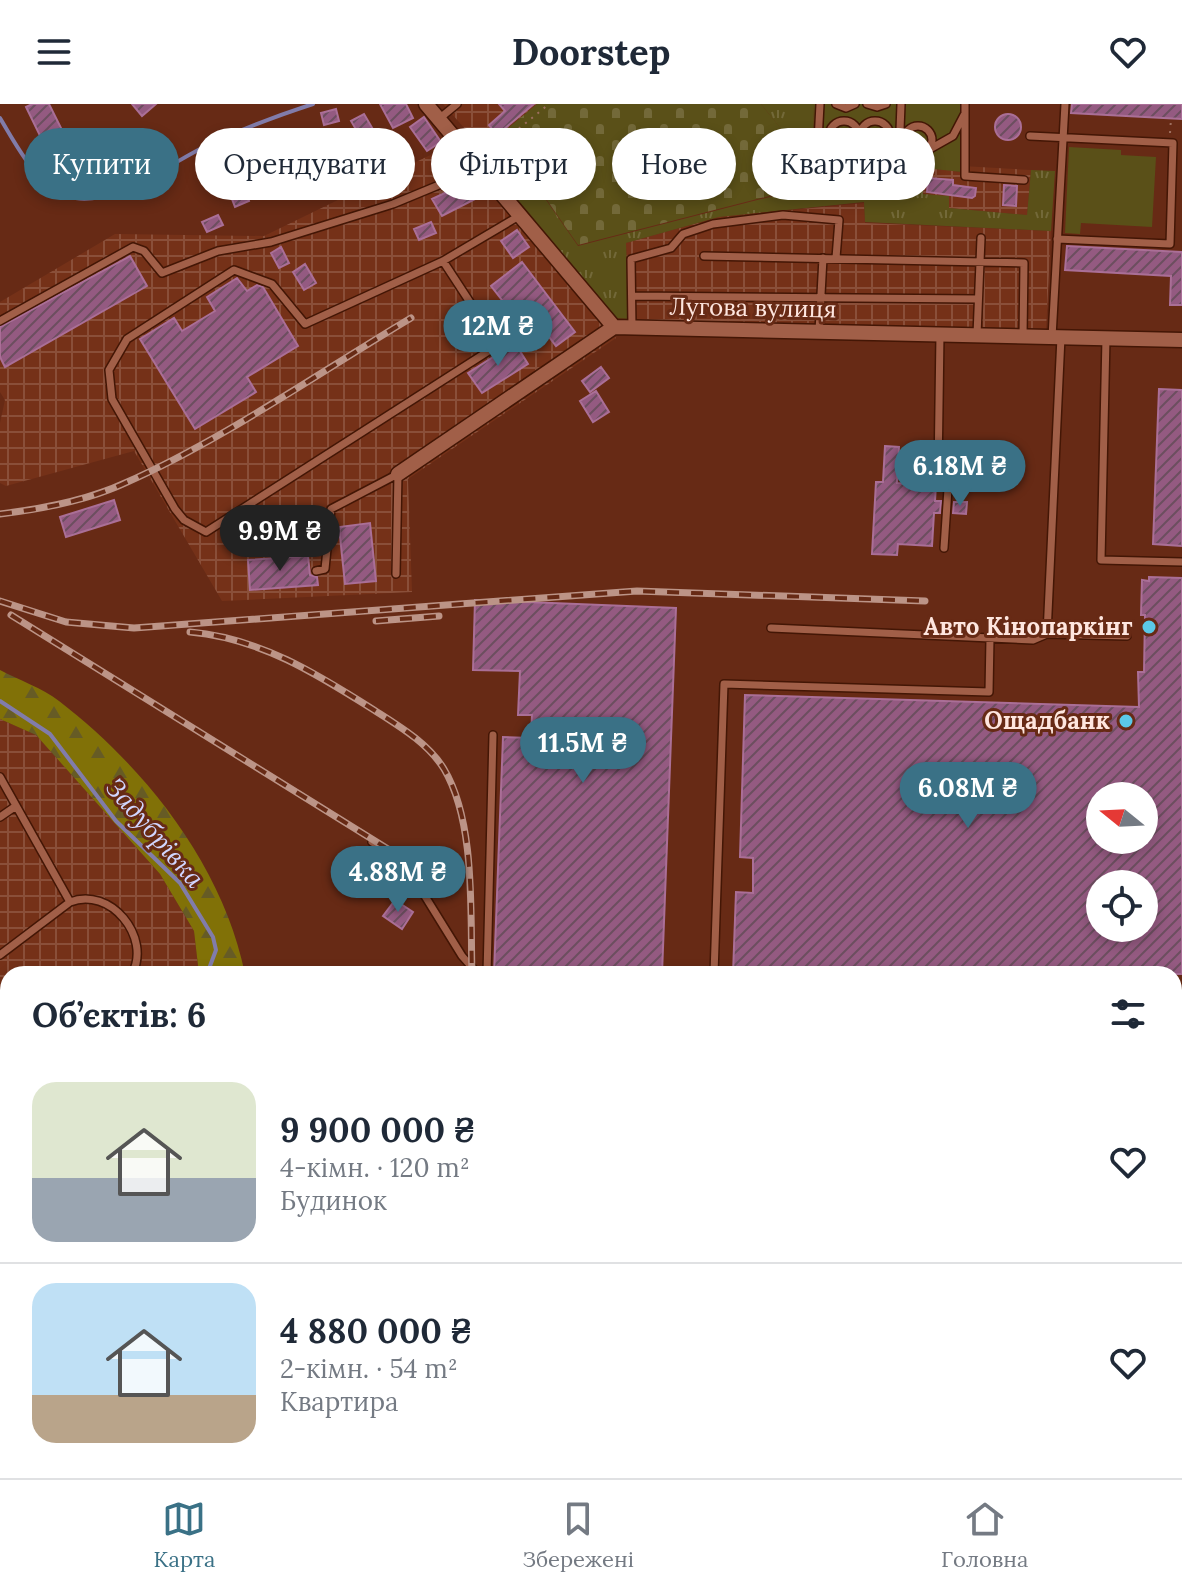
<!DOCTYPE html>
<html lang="uk">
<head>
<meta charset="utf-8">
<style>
	body { margin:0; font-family:Lora,serif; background:#f2f2f3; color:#1f2937; height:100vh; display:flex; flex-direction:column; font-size:30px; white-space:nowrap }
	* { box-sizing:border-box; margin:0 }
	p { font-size:26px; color:#747a83 }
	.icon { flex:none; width:44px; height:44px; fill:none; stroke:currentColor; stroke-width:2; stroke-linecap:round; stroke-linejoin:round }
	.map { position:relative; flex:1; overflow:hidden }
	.sheet { position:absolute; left:0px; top:862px; width:1182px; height:512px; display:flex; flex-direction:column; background:#fff; border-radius:24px 24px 0 0; box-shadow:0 4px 12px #0003 }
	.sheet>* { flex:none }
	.guide { position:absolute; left:24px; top:24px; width:1134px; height:72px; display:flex; gap:16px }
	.needle { width:52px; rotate:288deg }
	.fabs { position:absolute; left:1086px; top:678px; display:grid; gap:16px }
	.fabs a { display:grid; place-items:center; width:72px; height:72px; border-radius:50%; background:#fff; box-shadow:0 4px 12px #0003; font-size:40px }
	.price { position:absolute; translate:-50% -68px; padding:0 18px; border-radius:28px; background:#3a7186; color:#fff; font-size:26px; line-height:52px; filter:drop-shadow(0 2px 4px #0008) }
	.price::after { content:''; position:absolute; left:50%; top:48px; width:24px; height:18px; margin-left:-12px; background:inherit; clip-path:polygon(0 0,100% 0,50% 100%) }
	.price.current { background:#222; color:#fff }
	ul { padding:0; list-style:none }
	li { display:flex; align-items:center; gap:24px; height:200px; padding:0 32px }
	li+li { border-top:2px solid #e0e1e3 }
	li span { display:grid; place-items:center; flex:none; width:224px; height:160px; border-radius:24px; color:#555 }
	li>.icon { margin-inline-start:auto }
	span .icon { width:96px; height:96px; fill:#fffc; stroke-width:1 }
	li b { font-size:34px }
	h2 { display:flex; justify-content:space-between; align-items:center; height:96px; padding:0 32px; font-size:34px }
	.tag { padding:0 28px; border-radius:36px; background:#fff; box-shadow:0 4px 12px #0003; font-size:28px; line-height:72px }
	.tag.current { background:#3a7186; color:#fff }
	header { display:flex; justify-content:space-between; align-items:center; height:104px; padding:0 32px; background:#fff; font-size:36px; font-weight:700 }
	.menu { display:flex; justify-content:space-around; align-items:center; height:112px; border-top:2px solid #e0e1e3; background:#fff; font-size:22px; color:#747a83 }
	.menu a { display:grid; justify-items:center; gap:4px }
	.menu .current { color:#3a7186 }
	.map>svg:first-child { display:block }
</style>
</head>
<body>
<header><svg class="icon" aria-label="menu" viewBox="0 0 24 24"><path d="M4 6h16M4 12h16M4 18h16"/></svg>Doorstep<svg class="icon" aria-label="heart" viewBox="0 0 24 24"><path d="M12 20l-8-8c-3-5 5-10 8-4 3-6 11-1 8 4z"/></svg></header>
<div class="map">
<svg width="1182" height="1374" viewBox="0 0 1182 1374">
	<defs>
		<pattern id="industrial-grid" width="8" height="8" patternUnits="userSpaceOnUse" patternTransform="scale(2)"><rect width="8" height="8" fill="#753118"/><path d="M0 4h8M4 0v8" fill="none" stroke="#8a4f39"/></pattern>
		<pattern id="grass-tufts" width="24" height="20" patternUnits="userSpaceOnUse" patternTransform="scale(2)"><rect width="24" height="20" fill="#5a5018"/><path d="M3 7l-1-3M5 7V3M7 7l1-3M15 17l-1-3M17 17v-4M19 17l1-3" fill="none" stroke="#736939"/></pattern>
		<pattern id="forest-firs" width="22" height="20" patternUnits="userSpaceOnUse" patternTransform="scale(2)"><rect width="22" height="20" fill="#817107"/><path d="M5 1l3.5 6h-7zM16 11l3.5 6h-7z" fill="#665b25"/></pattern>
		<pattern id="cemetery-stones" width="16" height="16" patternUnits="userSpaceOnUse" patternTransform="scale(2)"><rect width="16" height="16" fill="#5a5018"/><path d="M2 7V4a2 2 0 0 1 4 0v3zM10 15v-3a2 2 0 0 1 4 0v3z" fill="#736939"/></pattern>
		<pattern id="building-hatch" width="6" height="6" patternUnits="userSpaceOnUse" patternTransform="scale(2)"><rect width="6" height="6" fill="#945a81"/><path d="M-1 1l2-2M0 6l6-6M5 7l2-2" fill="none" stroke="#6c4e5f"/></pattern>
	</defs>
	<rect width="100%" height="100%" fill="#672a15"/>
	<path fill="url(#industrial-grid)" d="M443 0H537L483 45Z
		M455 39 616 234 408 375 412 488 222 497 134 347 6 382 0 379V319L5 296 0 288V198L115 130 264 132Z
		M924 62 961 68 962 62 1031 66 1027 111 948 104 923 91Z
		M864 99 865 119 1051 127 1046 227 629 215 626 139 719 113Z
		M0 615 36 631 160 770 194 827 199 870H8V1366H221L219 1374H0Z
		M1174 1196H1182V1374H785L786 1366H1174Z
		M471 1366H567L566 1374H470Z"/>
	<path fill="url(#grass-tufts)" d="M761 0H814L813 45 924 62 923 90 949 92V104L1027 111 1031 66 1055 67 1051 127 865 118 864 98 719 113 626 139 629 215 613 214 478 51 501 31 578 142 824 79Z"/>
	<path fill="url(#forest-firs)" d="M0 566C19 576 42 584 59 597 146 664 223 762 245 870H199L194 827 160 770 36 631 0 615Z"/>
	<path fill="url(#cemetery-stones)" d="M537 0H761L824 78 578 141 501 30Z"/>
	<path fill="#5a5018" d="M814 0H963L962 68 820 53 813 45Z
		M1069 43 1121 46V51L1156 53 1152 123 1081 119 1080 130 1065 129Z"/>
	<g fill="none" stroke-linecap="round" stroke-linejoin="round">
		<path stroke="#817caa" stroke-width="4" d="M0 14C17 42 35 79 68 92 106 107 171 59 204 43 239 26 276 12 313 0
			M0 597 50 630 116 717 180 779 213 833 216 846 207 870
			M1174 1110 1182 1111
			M227 1374 230 1366"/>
	</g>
	<path fill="url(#building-hatch)" stroke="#aa6f97" stroke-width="2" fill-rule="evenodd" d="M32 0H49L63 28 43 38 26 3Z
		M132 0H156L142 12Z
		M380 0H406L413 14 393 24Z
		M499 0H534L497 31 489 21 505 7Z
		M1072 0H1182V15L1071 9Z
		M336 5 339 17 324 21 321 9Z
		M364 10 374 27 361 34 351 17Z
		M995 23a13 13 0 1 1 26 0a13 13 0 1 1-26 0Z
		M424 13 441 38 427 47 410 23Z
		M109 38 112 55 66 63 47 60 49 50 74 54 72 44Z
		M287 52 296 68 279 77 270 62Z
		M928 74 953 76V81L976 84 975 92 972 94 927 88Z
		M241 76 249 97 235 103 227 82Z
		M468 78 477 94 442 112 432 95Z
		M1004 81 1017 82 1016 102 1003 101Z
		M218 111 223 121 207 128 202 118Z
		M431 118 436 129 419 136 414 125Z
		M517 126 529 143 513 154 501 137Z
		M1067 142 1182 148V201H1170L1171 172 1065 166Z
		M281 143 289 159 279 164 271 149Z
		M130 152 147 182 5 263 0 253V223Z
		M522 158 575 228 556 242 528 205 516 214 491 182Z
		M305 160 316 179 304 186 293 168Z
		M237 174 247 187 257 181 263 183 298 242 247 273 256 288 195 325 140 235 174 214 182 227 215 207 207 193Z
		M515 239 528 260 482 289 468 269Z
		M601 263 609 274 590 288 582 277Z
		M1159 285 1182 286V442L1153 440Z
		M596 287 609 308 593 318 580 297Z
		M885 342 899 343 897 379 936 381 935 397H941L940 409H934L932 442 898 440 897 451 872 450 876 378H883Z
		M114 396 120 416 66 433 60 413Z
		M954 398H967L966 410 953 409Z
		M370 419 376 477 345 480 339 423Z
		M308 452 310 471 317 473 318 481 250 486 248 456Z
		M1149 473 1182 474V870H733L736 788 753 789V754L740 753 745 591 1139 603 1138 568H1144L1145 511H1141L1142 476 1149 477ZM1100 692H1144V736H1100ZM1100 780H1144V824H1100Z
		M475 496 676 504 662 870H494L503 633 531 634 532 611H518L520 567 473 566Z
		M395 796 413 808 402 825 383 812Z"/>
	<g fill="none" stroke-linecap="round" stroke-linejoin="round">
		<defs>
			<path id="lane" d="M836 0 846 4 855 0
				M867 0 877 3 886 0
				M965 0V72L1024 76
				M440 14 457 0
				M829 32a15 15 0 1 1 30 0a15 15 0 1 1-30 0Z
				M860 32a15 15 0 1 1 30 0a15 15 0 1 1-30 0Z
				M904 36a14 14 0 1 1 28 0a14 14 0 1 1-28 0Z
				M1030 32 1173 39 1170 140 1057 135
				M818 38 820 0
				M930 45 953 32 964 11
				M899 52 901 0
				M704 152 1024 159 1023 232
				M443 157 498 241 206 428 184 416 175 405 112 295 109 266 127 235 234 166 272 180 305 220 443 157 519 112
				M632 192 978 195
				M0 217 133 143 144 147 162 169 218 147 271 138 393 100 451 76 477 58
				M632 223 631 155 671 144 683 130 713 120 783 111 839 116 836 154
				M819 227 823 154
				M940 230 938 370H949L944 444
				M977 231 981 134
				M1052 233 1065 0
				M1061 233 1047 530 1127 532
				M1106 234 1101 456 1182 458
				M316 467 325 465 331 405 398 370 396 470
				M771 524 1033 536 1047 530
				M0 673 70 798 0 851
				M0 713 16 702
				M372 738 402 755 462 852 478 870
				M70 798C110 782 152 833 132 870
				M487 870 493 631
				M714 870 724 580 989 588 990 534
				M0 975 2 977 8 973
				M1174 1017 1182 1023
				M0 1234 8 1228
				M0 1329 8 1323
				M75 1374 87 1366
				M187 1374 190 1366
				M276 1374 277 1366
				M400 1374 401 1366"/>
			<path id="street" d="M426 0 614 223 1182 236
				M398 370 614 223
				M1174 1055H1182
				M1174 1156 1182 1157"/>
		</defs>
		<use href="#lane" stroke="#431605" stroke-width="10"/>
		<use href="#street" stroke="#431605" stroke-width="17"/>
		<path stroke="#9e6f5f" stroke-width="2" stroke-dasharray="2 6" stroke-linecap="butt" d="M1170 29 1171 15
			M488 50 549 0"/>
		<use href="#lane" stroke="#a15f48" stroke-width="7"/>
		<use href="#street" stroke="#a15f48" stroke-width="14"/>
		<defs>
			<path id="rail" d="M0 410C42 405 86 397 125 379 221 337 320 268 411 214
				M0 497 66 518 134 524 637 487 925 497
				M11 511 396 750
				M376 517 439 512
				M190 528C260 534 317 570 374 606 399 622 428 639 444 665 476 719 470 809 472 870
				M462 1374V1366"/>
		</defs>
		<use href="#rail" stroke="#bc9487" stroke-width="7"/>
		<use href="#rail" stroke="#672a15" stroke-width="4" stroke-dasharray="12" stroke-linecap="butt"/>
	</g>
	<g fill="#5bc8e7" stroke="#672a15" stroke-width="3">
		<circle cx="1149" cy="523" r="8"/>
		<circle cx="1126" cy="617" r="8"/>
	</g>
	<g text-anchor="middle" stroke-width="6" stroke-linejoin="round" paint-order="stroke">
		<g font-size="24" fill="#fee6df" stroke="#672a15">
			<text transform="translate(753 204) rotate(1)" y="8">Лугова вулиця</text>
		</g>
		<g font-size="24" font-weight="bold" fill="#fee6df" stroke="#672a15" text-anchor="end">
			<text x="1133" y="531">Авто Кінопаркінг</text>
			<text x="1110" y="625">Ощадбанк</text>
		</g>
		<g font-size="26" font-style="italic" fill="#d1d6ff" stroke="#672a15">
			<text transform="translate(155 729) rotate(49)" y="9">Задубрівка</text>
		</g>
	</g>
</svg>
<div class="fabs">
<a><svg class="needle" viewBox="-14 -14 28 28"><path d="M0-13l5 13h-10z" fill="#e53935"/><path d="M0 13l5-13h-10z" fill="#747a83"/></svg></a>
<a><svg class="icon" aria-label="locate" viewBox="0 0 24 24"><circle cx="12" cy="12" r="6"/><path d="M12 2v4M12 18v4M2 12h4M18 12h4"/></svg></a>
</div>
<b class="price" style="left:498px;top:264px">12M ₴</b>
<b class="price" style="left:960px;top:404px">6.18M ₴</b>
<b class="price current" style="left:280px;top:469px">9.9M ₴</b>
<b class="price" style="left:583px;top:681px">11.5M ₴</b>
<b class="price" style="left:968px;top:726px">6.08M ₴</b>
<b class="price" style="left:398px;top:810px">4.88M ₴</b>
<div class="guide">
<a class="tag current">Купити</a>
<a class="tag">Орендувати</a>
<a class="tag">Фільтри</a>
<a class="tag">Нове</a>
<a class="tag">Квартира</a>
</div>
<section class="sheet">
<h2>Об’єктів: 6<svg class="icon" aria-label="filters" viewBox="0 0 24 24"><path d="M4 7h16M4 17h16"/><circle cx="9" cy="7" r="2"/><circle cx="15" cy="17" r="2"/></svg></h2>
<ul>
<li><span style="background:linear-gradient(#dfe7d0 60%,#9aa5b1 0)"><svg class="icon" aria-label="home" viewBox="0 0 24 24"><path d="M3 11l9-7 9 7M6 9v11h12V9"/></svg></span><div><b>9 900 000 ₴</b><p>4-кімн. · 120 m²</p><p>Будинок</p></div><svg class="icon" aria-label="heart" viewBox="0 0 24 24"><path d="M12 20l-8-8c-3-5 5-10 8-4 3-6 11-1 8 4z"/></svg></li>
<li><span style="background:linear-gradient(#bfe0f5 70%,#b9a48a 0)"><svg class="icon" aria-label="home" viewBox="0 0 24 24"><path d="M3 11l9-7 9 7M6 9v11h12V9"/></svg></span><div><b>4 880 000 ₴</b><p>2-кімн. · 54 m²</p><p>Квартира</p></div><svg class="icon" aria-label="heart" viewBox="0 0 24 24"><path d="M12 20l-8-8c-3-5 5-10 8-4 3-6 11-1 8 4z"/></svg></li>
</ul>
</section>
</div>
<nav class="menu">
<a class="current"><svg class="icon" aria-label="map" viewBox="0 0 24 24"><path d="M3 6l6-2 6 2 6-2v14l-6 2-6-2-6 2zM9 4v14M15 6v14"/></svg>Карта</a>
<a><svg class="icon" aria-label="saved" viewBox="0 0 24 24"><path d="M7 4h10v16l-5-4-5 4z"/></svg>Збережені</a>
<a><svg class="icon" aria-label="home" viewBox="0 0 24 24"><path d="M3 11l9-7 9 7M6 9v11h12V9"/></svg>Головна</a>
</nav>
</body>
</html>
